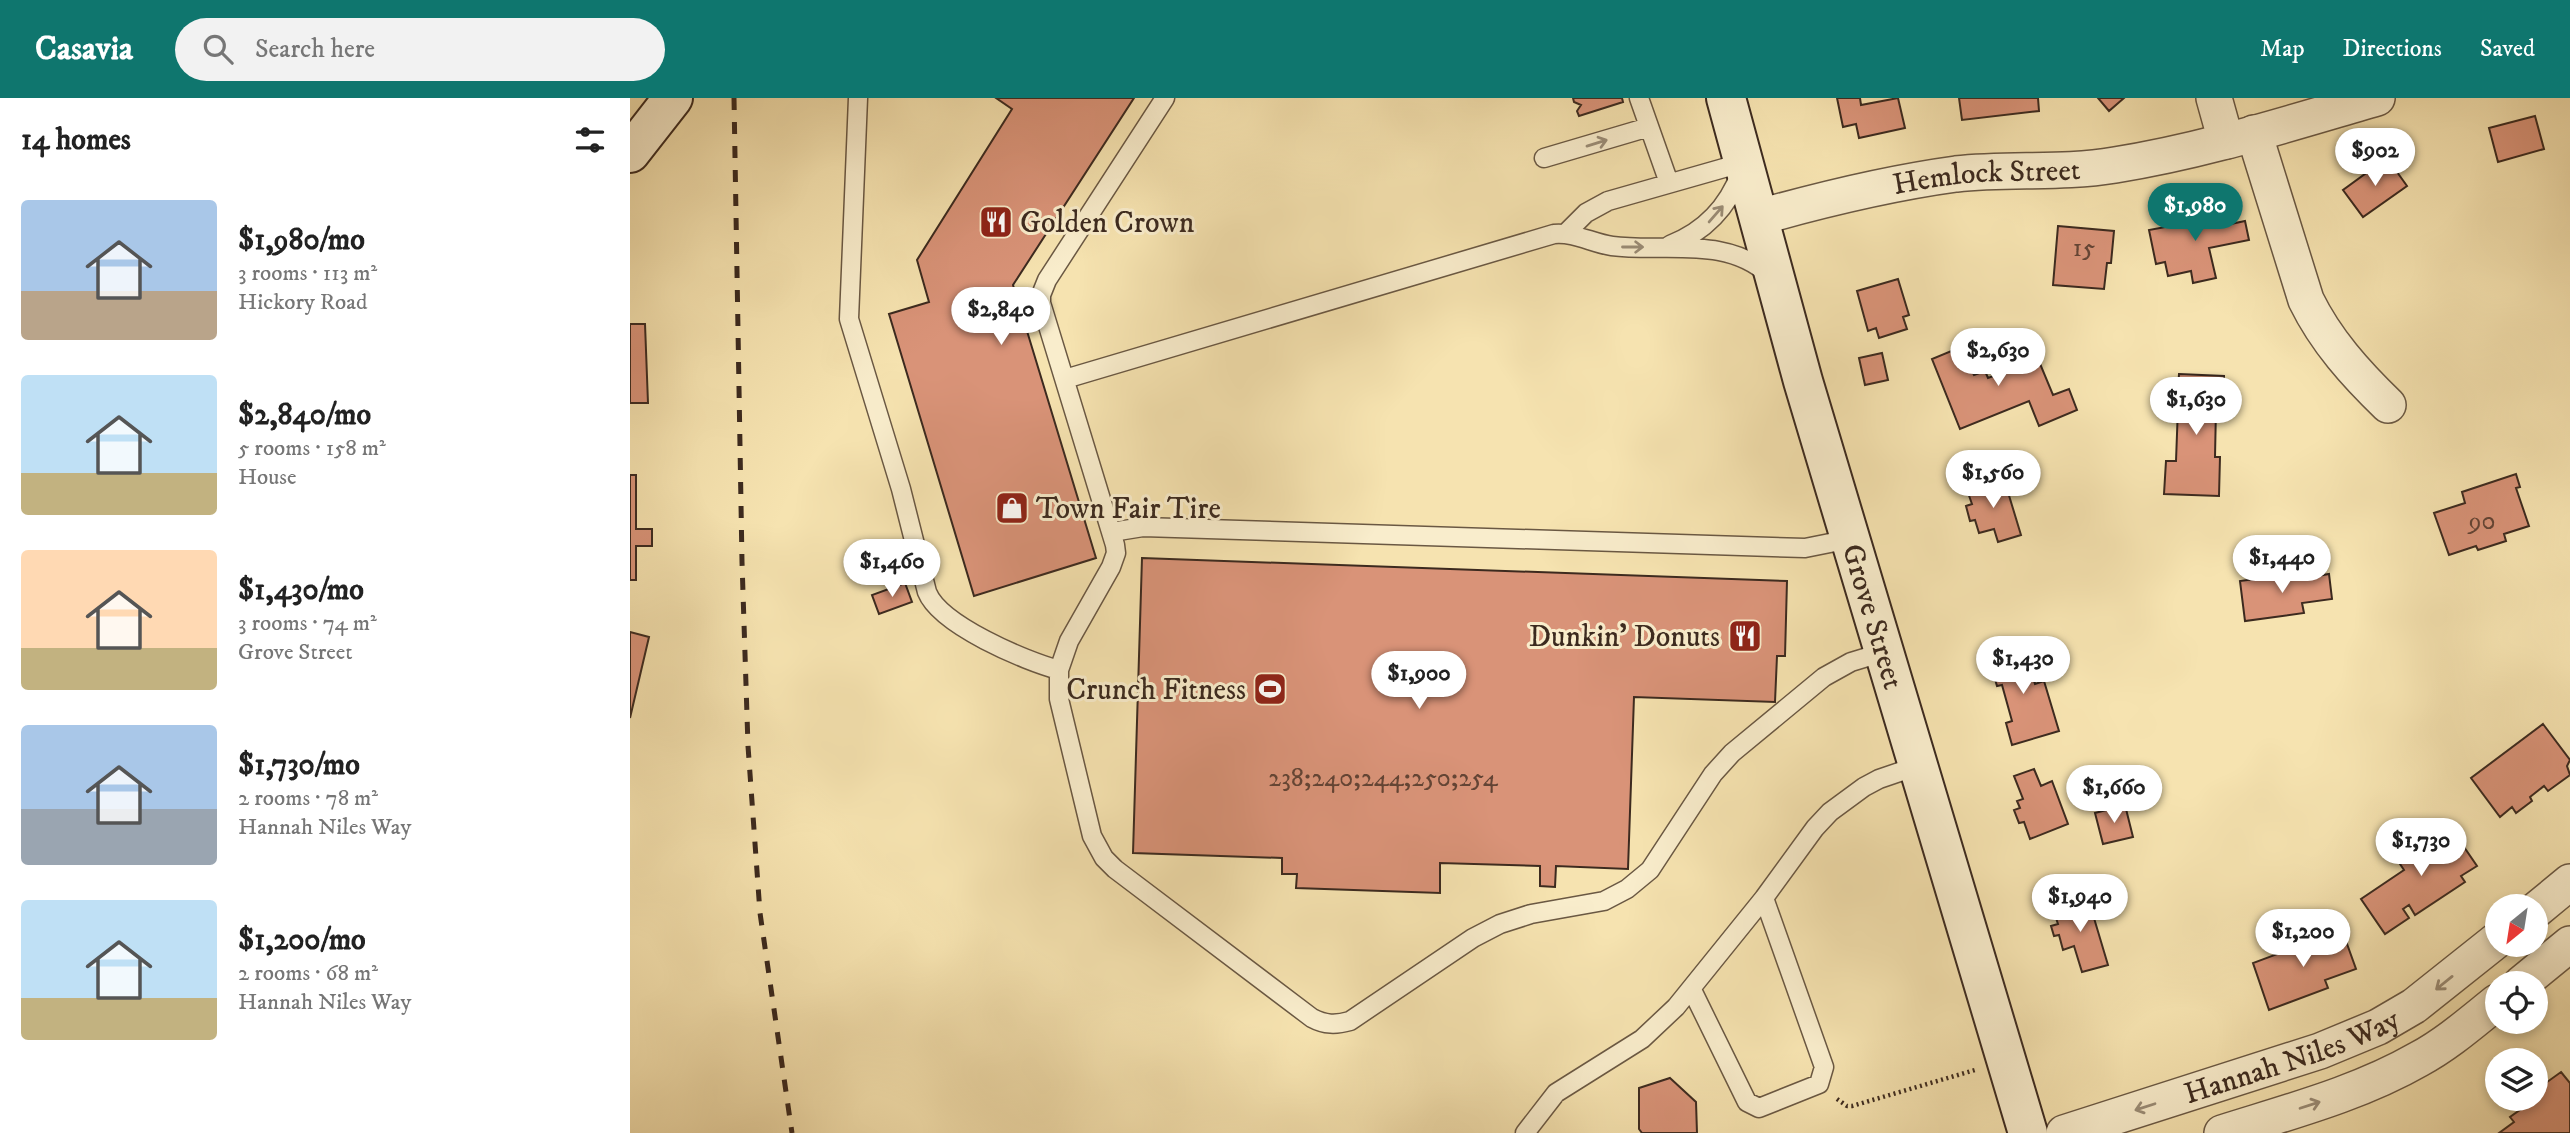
<!DOCTYPE html>
<html lang="en">
<head>
<meta charset="utf-8">
<style>
	body { margin:0; font-family:"IM FELL DW Pica",serif; background:#f2f2f2; color:#222; height:100vh; display:flex; flex-direction:column; font-size:26px; white-space:nowrap }
	* { box-sizing:border-box; margin:0 }
	p { font-size:23px; color:#767676 }
	.icon { flex:none; width:38px; height:38px; fill:none; stroke:currentColor; stroke-width:2; stroke-linecap:round; stroke-linejoin:round }
	.map { position:relative; flex:1; overflow:hidden }
	.drawer { display:flex; flex-direction:column; background:#fff; width:630px }
	.drawer>* { flex:none }
	.needle { width:46px; rotate:210deg }
	.buttons { position:absolute; left:1855px; top:796px; display:grid; gap:14px }
	.buttons a { display:grid; place-items:center; width:63px; height:63px; border-radius:50%; background:#fff; box-shadow:0 4px 10px #0003; font-size:35px }
	.price { position:absolute; translate:-50% -60px; padding:0 16px; border-radius:24px; background:#fff; color:#222; font-size:23px; line-height:46px; filter:drop-shadow(0 2px 4px #0008) }
	.price::after { content:''; position:absolute; left:50%; top:42px; width:21px; height:16px; margin-left:-10px; background:inherit; clip-path:polygon(0 0,100% 0,50% 100%) }
	.price.active { background:#0f766e; color:#fff }
	ul { padding:0; list-style:none }
	li { display:flex; align-items:center; gap:21px; height:175px; padding:0 21px }
	li span { display:grid; place-items:center; flex:none; width:196px; height:140px; border-radius:7px; color:#555 }
	li>.icon { margin-inline-start:auto }
	span .icon { width:84px; height:84px; fill:#fffc; stroke-width:1 }
	li b { font-size:30px }
	h2 { display:flex; justify-content:space-between; align-items:center; height:84px; padding:0 21px; font-size:30px }
	header { display:flex; align-items:center; gap:42px; box-sizing:border-box; height:98px; padding:0 35px; background:#0f766e; color:#fff }
	header strong { font-size:33px }
	nav { display:flex; gap:38px; margin-inline-start:auto; font-size:24px }
	.search { width:490px; height:63px; background:#f2f2f2; display:flex; align-items:center; gap:18px; box-sizing:border-box; padding:0 24px; border-radius:38px; color:#767676; font-size:26px }
	main { display:flex; flex:1; min-height:0 }
	.map>svg:first-child { display:block }
</style>
</head>
<body>
<header>
<strong>Casavia</strong>
<div class="search"><svg class="icon" aria-label="search" viewBox="0 0 24 24"><circle cx="10" cy="10" r="6"/><path d="M15 15l6 6"/></svg>Search here</div>
<nav><a>Map</a><a>Directions</a><a>Saved</a></nav>
</header>
<main>
<section class="drawer">
<h2>14 homes<svg class="icon" aria-label="filters" viewBox="0 0 24 24"><path d="M4 7h16M4 17h16"/><circle cx="9" cy="7" r="2"/><circle cx="15" cy="17" r="2"/></svg></h2>
<ul>
<li><span style="background:linear-gradient(#a9c7e8 65%,#b9a48a 0)"><svg class="icon" aria-label="home" viewBox="0 0 24 24"><path d="M3 11l9-7 9 7M6 9v11h12V9"/></svg></span><div><b>$1,980/mo</b><p>3 rooms · 113 m²</p><p>Hickory Road</p></div></li>
<li><span style="background:linear-gradient(#bfe0f5 70%,#c2b280 0)"><svg class="icon" aria-label="home" viewBox="0 0 24 24"><path d="M3 11l9-7 9 7M6 9v11h12V9"/></svg></span><div><b>$2,840/mo</b><p>5 rooms · 158 m²</p><p>House</p></div></li>
<li><span style="background:linear-gradient(#ffd9b3 70%,#c2b280 0)"><svg class="icon" aria-label="home" viewBox="0 0 24 24"><path d="M3 11l9-7 9 7M6 9v11h12V9"/></svg></span><div><b>$1,430/mo</b><p>3 rooms · 74 m²</p><p>Grove Street</p></div></li>
<li><span style="background:linear-gradient(#a9c7e8 60%,#9aa5b1 0)"><svg class="icon" aria-label="home" viewBox="0 0 24 24"><path d="M3 11l9-7 9 7M6 9v11h12V9"/></svg></span><div><b>$1,730/mo</b><p>2 rooms · 78 m²</p><p>Hannah Niles Way</p></div></li>
<li><span style="background:linear-gradient(#bfe0f5 70%,#c2b280 0)"><svg class="icon" aria-label="home" viewBox="0 0 24 24"><path d="M3 11l9-7 9 7M6 9v11h12V9"/></svg></span><div><b>$1,200/mo</b><p>2 rooms · 68 m²</p><p>Hannah Niles Way</p></div></li>
</ul>
</section>
<div class="map">
<svg width="1940" height="1035" viewBox="0 0 1940 1035">
	<rect width="100%" height="100%" fill="#f6e3b0"/>
	<filter id="stains"><feTurbulence type="fractalNoise" baseFrequency=".00286" numOctaves="4"/><feColorMatrix values="0 0 0 0 .2 0 0 0 0 .09 0 0 0 0 .02 0 0 0 .5 -.17"/></filter>
	<radialGradient id="worn" r=".72"><stop offset=".6" stop-color="#630" stop-opacity="0"/><stop offset="1" stop-color="#630" stop-opacity=".3"/></radialGradient>
	<path fill="#d99378" stroke="#3c2a1f" stroke-width="2" d="M366 0H504L383 187 466 460 344 498 259 216 299 204 287 162 382 11Z
		M943 0H992L993 4 949 18 947 13 951 7 944 4Z
		M1207 0H1230L1231 7 1268 0 1275 30 1229 40 1226 26 1213 29Z
		M1329 0H1408L1409 13 1332 22Z
		M1468 0H1494L1479 13Z
		M1905 18 1914 51 1868 64 1859 30Z
		M1757 60 1777 88 1733 119 1713 92Z
		M1593 112 1596 127 1615 123 1619 142 1579 150 1586 180 1563 185 1561 173 1538 178 1535 164 1526 166 1519 132 1541 128 1540 123Z
		M1428 128 1484 133 1481 165H1477L1474 191 1423 187Z
		M1268 181 1279 217 1273 219 1277 231 1249 240 1246 230 1238 233 1227 193Z
		M0 226H15L18 305H0Z
		M1343 244 1352 266 1341 271 1344 277 1355 273 1358 280 1372 275 1370 271 1406 256 1423 297 1439 291 1447 312 1409 328 1399 303 1330 331 1302 261Z
		M1252 255 1258 282 1235 287 1229 260Z
		M1549 276 1594 278 1593 310H1586L1585 359H1590L1589 398 1534 396 1536 363H1546L1548 309 1543 308V290L1548 291Z
		M1886 376 1890 389 1886 390 1899 428 1874 436 1876 443 1848 452 1846 448 1819 457 1804 415 1835 405 1832 394Z
		M0 377H6V431H22V448H6V482H0Z
		M1374 381 1391 437 1368 444 1364 431 1349 435 1345 422 1340 423 1336 408 1342 406 1337 392Z
		M512 460 1157 483 1155 558H1147L1145 604 1004 599 998 771 926 768 925 789 910 788V768L810 765V795L666 790 667 776H652V760L503 755Z
		M1668 475 1669 481 1699 476 1702 501 1672 505 1674 515 1615 523 1610 483Z
		M275 485 282 504 249 516 242 497Z
		M0 534 19 539 0 620Z
		M1393 547 1405 586 1414 583 1429 633 1382 647 1376 625 1382 623 1372 587 1367 588 1358 557Z
		M1913 626 1940 662 1937 668 1940 677 1918 693 1914 688 1900 699 1902 703 1886 715 1882 709 1870 719 1841 680Z
		M1404 671 1411 688 1422 683 1438 726 1400 741 1394 724 1389 725 1384 712 1390 710 1387 703 1393 701 1384 678Z
		M1495 707 1503 739 1473 746 1465 715Z
		M1809 722 1819 736 1823 733 1847 768 1831 778 1835 784 1785 817 1779 807 1773 811 1779 820 1755 836 1731 801 1774 772 1770 766 1797 748 1789 735Z
		M1458 800 1478 867 1452 874 1444 848 1433 852 1429 837 1424 838 1421 828 1428 826 1423 811Z
		M1712 832 1726 871 1695 882 1698 890 1639 912 1623 865Z
		M1931 974 1940 985V1035H1869L1884 1024 1880 1019 1901 1004 1898 1001H1906V992Z
		M1040 980 1066 1004 1067 1035H1012L1009 1031V990Z"/>
	<g fill="none" stroke-linecap="round" stroke-linejoin="round">
		<defs>
			<path id="lane" d="M228 0 219 221 271 391 297 494C310 527 395 563 429 572
				M535 0 417 182 411 197V205L485 447 486 455 481 469 439 543 429 572V601L462 738 474 760 485 771 682 920C695 927 706 927 720 923L843 840 870 826 901 816 974 803 997 791 1020 772 1083 676 1102 655 1194 579 1221 564 1254 554
				M1009 0 1039 85
				M914 60 1019 29
				M936 135 956 115 978 103 1115 64
				M1040 147C1074 134 1098 109 1111 74
				M435 281 924 136C944 134 962 145 982 148 1034 155 1097 137 1140 178
				M482 434 513 429 1175 450 1220 441
				M1062 892 1117 1004 1129 1010 1189 986 1194 969 1134 800
				M895 1035 926 995 1012 941 1046 909 1134 800 1185 730 1200 714 1234 689 1249 681 1287 668"/>
			<g id="street">
				<path d="M1584 0 1596 43"/>
				<path d="M1624 35 1676 202C1696 243 1726 276 1758 307"/>
				<path id="s1" d="M1130 119C1194 101 1260 85 1326 76 1379 70 1432 76 1485 67 1574 53 1660 25 1747 0"/>
				<path d="M1906 812 1940 784"/>
				<path d="M1891 886 1940 846"/>
				<path id="s2" d="M1434 1035 1690 953 1748 929 1784 908 1867 842"/>
				<path d="M1592 1035C1658 1014 1728 996 1789 961 1817 946 1842 924 1867 904"/>
			</g>
			<g id="secondary">
				<path id="s3" d="M1096 0 1173 283 1398 1035"/>
				<path d="M0 55 43 0"/>
			</g>
		</defs>
		<use href="#lane" stroke="#6a5843" stroke-width="21"/>
		<use href="#street" stroke="#6a5843" stroke-width="38"/>
		<use href="#secondary" stroke="#3c2a1f" stroke-width="42"/>
		<path stroke="#3c2a1f" stroke-width="4.5" stroke-dasharray="2 3.5" stroke-linecap="butt" d="M1207 1001 1217 1008H1222L1345 972"/>
		<use href="#lane" stroke="#f9edcc" stroke-width="18"/>
		<use href="#street" stroke="#f9edcc" stroke-width="35"/>
		<use href="#secondary" stroke="#f9edcc" stroke-width="38"/>
		<path stroke="#3c2a1f" stroke-width="5" stroke-dasharray="12 12" stroke-linecap="butt" d="M104 0 112 464 118 648 130 815 162 1035"/>
	</g>
	<defs><path id="oneway-shaft" d="M-6 0H5M1.5-3L5.5 0L1.5 3" fill="none" stroke-width="1.6" stroke-linecap="round" stroke-linejoin="round" transform="scale(1.75)"/></defs>
	<g stroke="#9a8c76">
		<use href="#oneway-shaft" transform="translate(967 45) rotate(-17)"/>
		<use href="#oneway-shaft" transform="translate(1086 116) rotate(-49)"/>
		<use href="#oneway-shaft" transform="translate(1003 149)"/>
		<use href="#oneway-shaft" transform="translate(1814 885) rotate(141)"/>
		<use href="#oneway-shaft" transform="translate(1680 1007) rotate(-18)"/>
		<use href="#oneway-shaft" transform="translate(1515 1009) rotate(162)"/>
	</g>
	<defs>
		<symbol id="restaurant-square" viewBox="-11 -11 22 22"><rect x="-9" y="-9" width="18" height="18" rx="4" fill="#8f2418" stroke="#f9edcc"/><path d="M-5-6h1v4h1v-4h1v4h1v-4h1v5L-1.5 .5V6h-2V.5L-5-1ZM5-6V6H3V1.5H1.5Q1.5-4 5-6Z" fill="#fff"/></symbol>
		<symbol id="shop-square" viewBox="-11 -11 22 22"><rect x="-9" y="-9" width="18" height="18" rx="4" fill="#8f2418" stroke="#f9edcc"/><path d="M-5-2.5h2.3a2.7 3.5 0 0 1 5.4 0H5L5.5 6h-11ZM-1.5-2.5h3a1.5 2.3 0 0 0-3 0Z" fill="#fff"/></symbol>
		<symbol id="stadium-square" viewBox="-11 -11 22 22"><rect x="-9" y="-9" width="18" height="18" rx="4" fill="#8f2418" stroke="#f9edcc"/><path d="M0-5a6.5 5 0 1 0 0 10a6.5 5 0 1 0 0-10ZM-3.5-1.8h7v3.6h-7Z" fill="#fff"/></symbol>
	</defs>
	<g fill-rule="evenodd">
		<use href="#restaurant-square" x="347" y="105" width="38" height="38"/>
		<use href="#shop-square" x="363" y="391" width="38" height="38"/>
		<use href="#restaurant-square" x="1096" y="519" width="38" height="38"/>
		<use href="#stadium-square" x="621" y="572" width="38" height="38"/>
	</g>
	<g text-anchor="middle" stroke-width="6" stroke-linejoin="round" paint-order="stroke">
		<g font-size="26" fill="#634435">
			<text x="1454" y="158">15</text>
			<text x="1852" y="431">90</text>
			<text x="753" y="688">238;240;244;250;254</text>
		</g>
		<g font-size="30" fill="#3c2a1f" stroke="#f9edcc">
			<text dy="10" stroke="none"><textPath href="#s1" startOffset="231">Hemlock Street</textPath></text>
			<text dy="10" stroke="none"><textPath href="#s3" startOffset="539">Grove Street</textPath></text>
			<text dy="10" stroke="none"><textPath href="#s2" startOffset="240">Hannah Niles Way</textPath></text>
		</g>
		<g font-size="30" fill="#3c2a1f" stroke="#f9edcc" text-anchor="start">
			<text x="390" y="134">Golden Crown</text>
			<text x="406" y="420">Town Fair Tire</text>
			<text x="1090" y="548" text-anchor="end">Dunkin' Donuts</text>
			<text x="616" y="601" text-anchor="end">Crunch Fitness</text>
		</g>
	</g>
	<rect width="100%" height="100%" filter="url(#stains)"/>
	<rect width="100%" height="100%" fill="url(#worn)"/>
</svg>
<div class="buttons">
<a><svg class="needle" viewBox="-14 -14 28 28"><path d="M0-13l5 13h-10z" fill="#e53935"/><path d="M0 13l5-13h-10z" fill="#767676"/></svg></a>
<a><svg class="icon" aria-label="locate" viewBox="0 0 24 24"><circle cx="12" cy="12" r="6"/><path d="M12 2v4M12 18v4M2 12h4M18 12h4"/></svg></a>
<a><svg class="icon" aria-label="layers" viewBox="0 0 24 24"><path d="M12 4l9 5-9 5-9-5zM3 14l9 5 9-5"/></svg></a>
</div>
<b class="price" style="left:1745px;top:90px">$902</b>
<b class="price active" style="left:1565px;top:145px">$1,980</b>
<b class="price" style="left:371px;top:249px">$2,840</b>
<b class="price" style="left:1368px;top:290px">$2,630</b>
<b class="price" style="left:1566px;top:339px">$1,630</b>
<b class="price" style="left:1363px;top:412px">$1,560</b>
<b class="price" style="left:1652px;top:497px">$1,440</b>
<b class="price" style="left:262px;top:501px">$1,460</b>
<b class="price" style="left:1393px;top:598px">$1,430</b>
<b class="price" style="left:789px;top:613px">$1,900</b>
<b class="price" style="left:1484px;top:727px">$1,660</b>
<b class="price" style="left:1791px;top:780px">$1,730</b>
<b class="price" style="left:1450px;top:836px">$1,940</b>
<b class="price" style="left:1673px;top:871px">$1,200</b>
</div>
</main>
</body>
</html>
